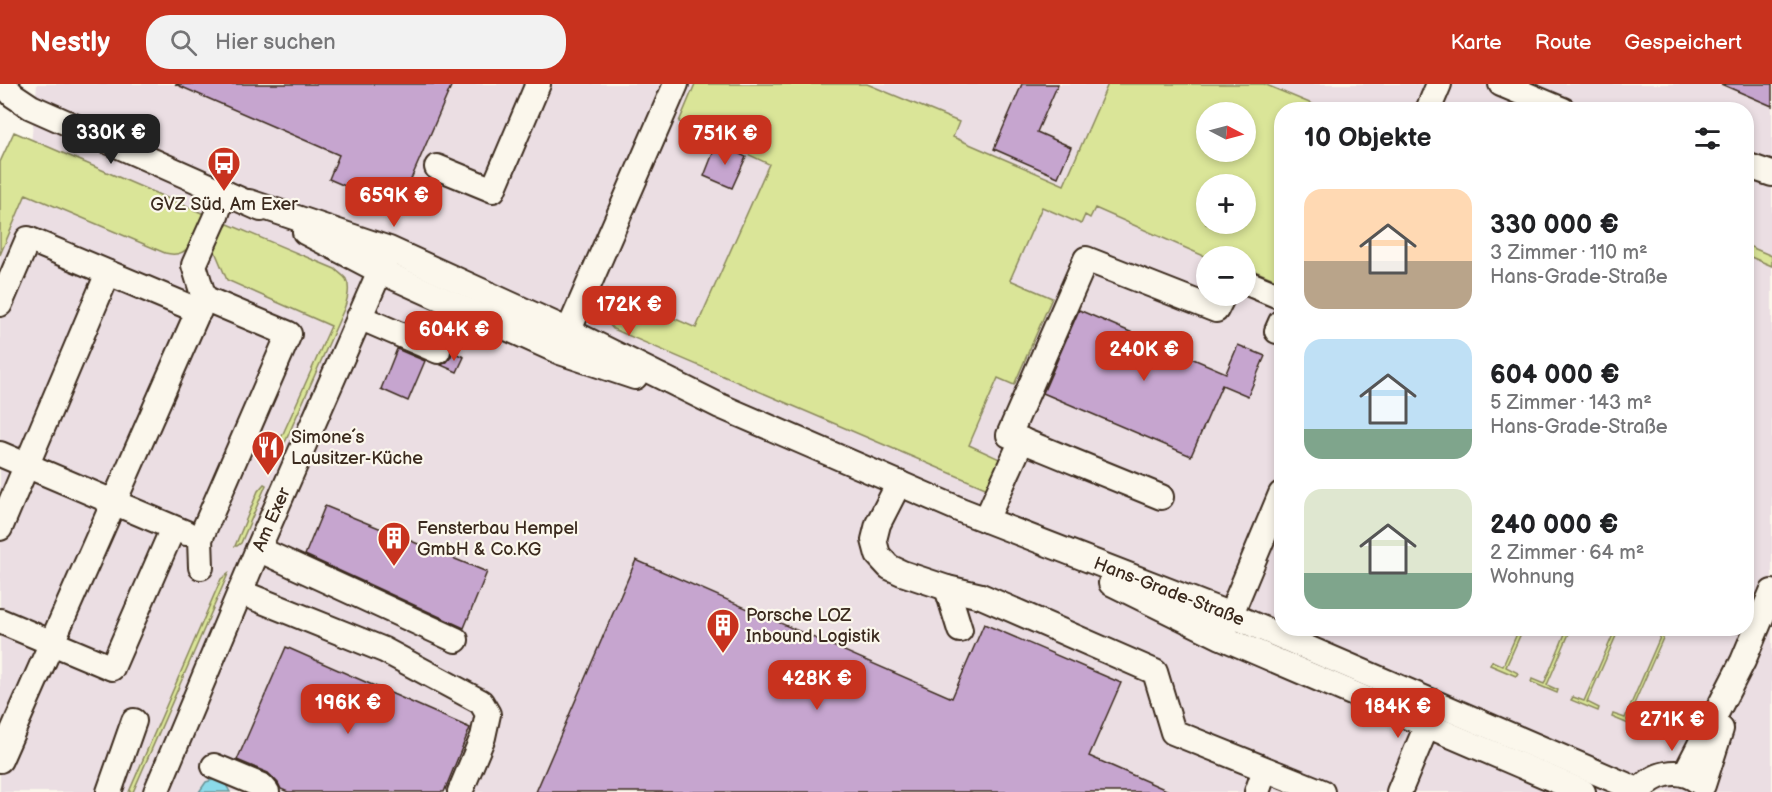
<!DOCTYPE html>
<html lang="de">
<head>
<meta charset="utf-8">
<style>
	body { margin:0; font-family:"Balsamiq Sans",sans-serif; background:#f2f2f2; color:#202124; height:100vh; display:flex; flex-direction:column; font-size:22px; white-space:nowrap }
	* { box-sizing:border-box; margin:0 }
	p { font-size:20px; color:#757577 }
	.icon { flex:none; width:33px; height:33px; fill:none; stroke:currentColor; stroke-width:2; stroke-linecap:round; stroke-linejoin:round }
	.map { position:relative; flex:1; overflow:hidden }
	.details { position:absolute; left:1274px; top:18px; width:480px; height:534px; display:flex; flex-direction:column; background:#fff; border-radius:24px; box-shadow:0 3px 9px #0003 }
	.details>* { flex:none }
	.needle { width:39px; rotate:96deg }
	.controls { position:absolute; left:1196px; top:18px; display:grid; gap:12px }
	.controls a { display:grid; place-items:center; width:60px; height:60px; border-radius:50%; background:#fff; box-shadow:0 3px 9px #0003; font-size:30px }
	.price { position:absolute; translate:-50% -51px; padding:0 14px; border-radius:12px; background:#c8321e; color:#fff; font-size:20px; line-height:39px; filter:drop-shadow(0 2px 3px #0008) }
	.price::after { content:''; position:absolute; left:50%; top:36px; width:18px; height:14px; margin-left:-9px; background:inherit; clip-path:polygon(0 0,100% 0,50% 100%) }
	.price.selected { background:#222; color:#fff }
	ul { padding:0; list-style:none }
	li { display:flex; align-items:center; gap:18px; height:150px; padding:0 30px }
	li span { display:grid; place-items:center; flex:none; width:168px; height:120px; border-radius:18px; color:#555 }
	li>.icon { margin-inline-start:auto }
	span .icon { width:72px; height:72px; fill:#fffc; stroke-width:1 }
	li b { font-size:26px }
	h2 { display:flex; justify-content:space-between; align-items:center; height:72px; padding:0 30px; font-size:26px }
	header { display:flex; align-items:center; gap:36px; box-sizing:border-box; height:84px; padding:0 30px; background:#c8321e; color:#fff }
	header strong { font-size:28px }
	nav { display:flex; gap:33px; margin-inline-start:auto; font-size:21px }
	.search { width:420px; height:54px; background:#f2f2f2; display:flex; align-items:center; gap:15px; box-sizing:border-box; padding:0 21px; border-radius:24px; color:#757577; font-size:22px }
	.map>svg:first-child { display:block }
</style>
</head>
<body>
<header>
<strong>Nestly</strong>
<div class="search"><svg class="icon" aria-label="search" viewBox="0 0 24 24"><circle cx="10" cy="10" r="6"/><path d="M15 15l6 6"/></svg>Hier suchen</div>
<nav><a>Karte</a><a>Route</a><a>Gespeichert</a></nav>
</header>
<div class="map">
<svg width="1772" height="708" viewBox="0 0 1772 708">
	<rect width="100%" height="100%" fill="#fbf7ec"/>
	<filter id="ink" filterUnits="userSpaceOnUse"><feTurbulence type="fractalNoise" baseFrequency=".0167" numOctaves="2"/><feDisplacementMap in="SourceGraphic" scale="12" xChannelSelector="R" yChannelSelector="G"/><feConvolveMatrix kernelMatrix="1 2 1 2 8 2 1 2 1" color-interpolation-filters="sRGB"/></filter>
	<g filter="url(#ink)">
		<path fill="#ebdee3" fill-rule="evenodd" d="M37 0H1772V708H0V171L26 110ZM1281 26H1746V544H1281ZM1206 28H1245V68H1206ZM1206 100H1245V140H1206ZM1206 172H1245V212H1206Z"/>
		<path fill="#dae598" stroke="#8a885b" stroke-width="1.5" fill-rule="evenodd" d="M695 0H867L959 38 953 53 1064 101 1108 0H1264L1324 25 1281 26V198L1245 183V172L1206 173 1095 124 1090 134 1085 131 1081 140 1042 123 1010 196 1052 214 1014 301 998 294 969 361 1004 377 990 406 613 245 598 227 607 205 696 244 769 80 679 38ZM1206 28H1245V68H1206ZM1206 100H1245V140H1206Z
			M14 48 204 130C196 150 192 176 165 169L26 110 0 171V78Z
			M228 140 335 185C338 188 344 192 346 195 351 204 347 217 344 225L275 381 270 379 331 242 227 196 214 165 220 149Z
			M1746 161 1772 172V182L1746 171Z
			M264 400 266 401 241 459 237 462H235L258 407Z
			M228 490 133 708H129L221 495Z
			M1616 544 1619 545 1587 618 1599 624 1598 627 1571 616 1573 613 1584 617Z
			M1664 544 1667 545 1627 636 1639 641 1638 644 1612 633 1613 630 1625 634Z
			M1519 545H1523L1506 583 1518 589 1516 592 1490 581 1492 577 1503 582Z
			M1567 545H1571L1547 601 1558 606 1557 609 1531 598 1532 595 1544 600Z"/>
		<path fill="#8bdae9" stroke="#6b9498" stroke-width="1.5" d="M216 695 225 699 230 708H199L206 698Z"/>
		<path fill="#c6a5cf" stroke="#3b2a1e" stroke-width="1.5" d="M175 0H452L405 109 417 114 410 130 329 95 339 71Z
			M1022 0H1058L1037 48 1071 63 1058 93 994 65Z
			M1721 0H1772V22Z
			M717 59 746 73 732 104 704 92Z
			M1079 226 1226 289 1238 261 1265 272 1248 312 1222 301 1191 372 1043 309Z
			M397 265 425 277 408 317 381 305Z
			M452 268 464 273 457 288 441 281 447 278 451 273Z
			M325 422 487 488 464 544 305 471Z
			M636 476 952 614 984 540 1121 599 1089 672 1171 708H536Z
			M286 563 470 644 444 708H288L281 705 278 699 268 689 237 676Z"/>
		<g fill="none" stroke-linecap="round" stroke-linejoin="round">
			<defs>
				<g id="minor">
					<path d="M3 0 13 11 31 23 261 125"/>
					<path d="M1501 0 1563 26"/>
					<path d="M1428 26 1439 0"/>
					<path d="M1746 81 1772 90"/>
					<path d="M437 83 493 106 538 0"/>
					<path id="s1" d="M249 118 389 165 569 247 720 322 963 427 1231 531 1640 707"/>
					<path d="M305 148 380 187 560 268 635 293"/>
					<path d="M1245 198 1281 213"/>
					<path d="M0 220 28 155 199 227"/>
					<path d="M359 233 438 267"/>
					<path d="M1277 247 1281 238"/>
					<path d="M562 262 676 0"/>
					<path d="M0 370 186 449"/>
					<path d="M899 399 878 440 874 456 878 471 889 483 902 489 947 504 981 512 1155 588 1173 648 1322 708"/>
					<path d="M1161 413 1009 351 1086 175 1216 226 1223 212"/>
					<path d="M986 436 1022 356"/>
					<path d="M0 444 108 189"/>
					<path d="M258 465 456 556"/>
					<path d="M201 483 200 455 289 250 204 214 194 181 216 132 224 108"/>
					<path d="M1111 499 1221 553 1583 708"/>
					<path d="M947 504 960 546"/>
					<path d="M240 508 384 566 481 618 488 630 483 653 460 708"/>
					<path d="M0 537 112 584 173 444"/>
					<path d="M1225 544 1281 410"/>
					<path d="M0 676 204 214"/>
					<path d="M214 682 262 702 267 708"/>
					<path d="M1685 690 1743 577 1772 508"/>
					<path d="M1703 701 1721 645"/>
					<path d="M109 708 134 637"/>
					<path id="s2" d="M156 708 256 470 386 173"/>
					<path d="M1257 708 1265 686"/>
					<path d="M1399 708 1433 627"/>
					<path d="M1639 708C1653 689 1679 682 1699 698"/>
				</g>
			</defs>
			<use href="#minor" stroke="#3b2a1e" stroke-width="28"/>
			<use href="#minor" stroke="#fbf7ec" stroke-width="24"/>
		</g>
	</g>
	<defs>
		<symbol id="bus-pin" viewBox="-11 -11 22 30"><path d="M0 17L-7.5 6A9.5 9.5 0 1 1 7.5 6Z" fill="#c8321e" stroke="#fbf7ec"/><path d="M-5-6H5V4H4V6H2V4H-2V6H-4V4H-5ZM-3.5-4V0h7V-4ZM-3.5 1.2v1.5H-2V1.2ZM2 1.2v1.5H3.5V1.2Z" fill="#fff"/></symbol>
		<symbol id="restaurant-pin" viewBox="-11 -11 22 30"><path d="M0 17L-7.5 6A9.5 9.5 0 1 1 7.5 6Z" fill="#c8321e" stroke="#fbf7ec"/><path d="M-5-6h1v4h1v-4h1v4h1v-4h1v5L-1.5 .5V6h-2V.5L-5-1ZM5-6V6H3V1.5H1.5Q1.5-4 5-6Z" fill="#fff"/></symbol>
		<symbol id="building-pin" viewBox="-11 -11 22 30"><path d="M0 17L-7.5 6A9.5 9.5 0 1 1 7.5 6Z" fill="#c8321e" stroke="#fbf7ec"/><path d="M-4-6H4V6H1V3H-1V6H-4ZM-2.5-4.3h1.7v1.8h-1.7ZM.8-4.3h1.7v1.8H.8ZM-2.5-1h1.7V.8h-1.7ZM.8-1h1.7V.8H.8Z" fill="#fff"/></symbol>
	</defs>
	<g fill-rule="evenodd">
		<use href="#bus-pin" x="205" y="60" width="38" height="52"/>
		<use href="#restaurant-pin" x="249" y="344" width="38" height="52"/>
		<use href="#building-pin" x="375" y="435" width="38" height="52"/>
		<use href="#building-pin" x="704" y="522" width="38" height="52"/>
	</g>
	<g text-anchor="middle" stroke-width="4.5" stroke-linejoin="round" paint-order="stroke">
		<g font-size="18" fill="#3b2a1e" stroke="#fbf7ec" text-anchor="start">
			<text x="224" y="126" text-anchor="middle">GVZ Süd, Am Exer</text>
			<text x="291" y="359">Simone´s<tspan x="291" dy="21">Lausitzer-Küche</tspan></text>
			<text x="417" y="450">Fensterbau Hempel<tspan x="417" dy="21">GmbH &amp; Co.KG</tspan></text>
			<text x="746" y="537">Porsche LOZ<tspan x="746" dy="21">Inbound Logistik</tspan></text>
		</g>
		<g font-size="18" fill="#3b2a1e" stroke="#fbf7ec">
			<text dy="6" stroke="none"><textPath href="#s2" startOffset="296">Am Exer</textPath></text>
			<text dy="6" stroke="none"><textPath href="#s1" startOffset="1000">Hans-Grade-Straße</textPath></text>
		</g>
	</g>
</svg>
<div class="controls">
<a><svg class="needle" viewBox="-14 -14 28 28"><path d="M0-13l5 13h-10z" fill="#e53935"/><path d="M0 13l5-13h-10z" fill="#757577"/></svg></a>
<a>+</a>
<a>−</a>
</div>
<b class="price selected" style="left:111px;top:81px">330K €</b>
<b class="price" style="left:725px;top:82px">751K €</b>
<b class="price" style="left:394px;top:144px">659K €</b>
<b class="price" style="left:629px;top:253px">172K €</b>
<b class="price" style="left:454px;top:278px">604K €</b>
<b class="price" style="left:1144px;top:298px">240K €</b>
<b class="price" style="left:817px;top:627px">428K €</b>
<b class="price" style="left:348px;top:651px">196K €</b>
<b class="price" style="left:1398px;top:655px">184K €</b>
<b class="price" style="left:1672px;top:668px">271K €</b>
<section class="details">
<h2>10 Objekte<svg class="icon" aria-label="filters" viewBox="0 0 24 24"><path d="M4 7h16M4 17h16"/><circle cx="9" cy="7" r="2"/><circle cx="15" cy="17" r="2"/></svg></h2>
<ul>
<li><span style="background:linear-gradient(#ffd9b3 60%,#b9a48a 0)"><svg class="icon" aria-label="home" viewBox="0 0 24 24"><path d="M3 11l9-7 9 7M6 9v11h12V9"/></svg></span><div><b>330 000 €</b><p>3 Zimmer · 110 m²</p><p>Hans-Grade-Straße</p></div></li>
<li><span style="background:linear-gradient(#bfe0f5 75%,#7fa58c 0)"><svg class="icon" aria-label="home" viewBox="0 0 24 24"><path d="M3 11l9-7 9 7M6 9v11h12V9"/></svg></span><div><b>604 000 €</b><p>5 Zimmer · 143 m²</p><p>Hans-Grade-Straße</p></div></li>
<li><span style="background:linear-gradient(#dfe7d0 70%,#7fa58c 0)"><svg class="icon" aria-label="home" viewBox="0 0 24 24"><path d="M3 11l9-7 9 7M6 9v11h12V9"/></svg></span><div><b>240 000 €</b><p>2 Zimmer · 64 m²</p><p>Wohnung</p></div></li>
</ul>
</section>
</div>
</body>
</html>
